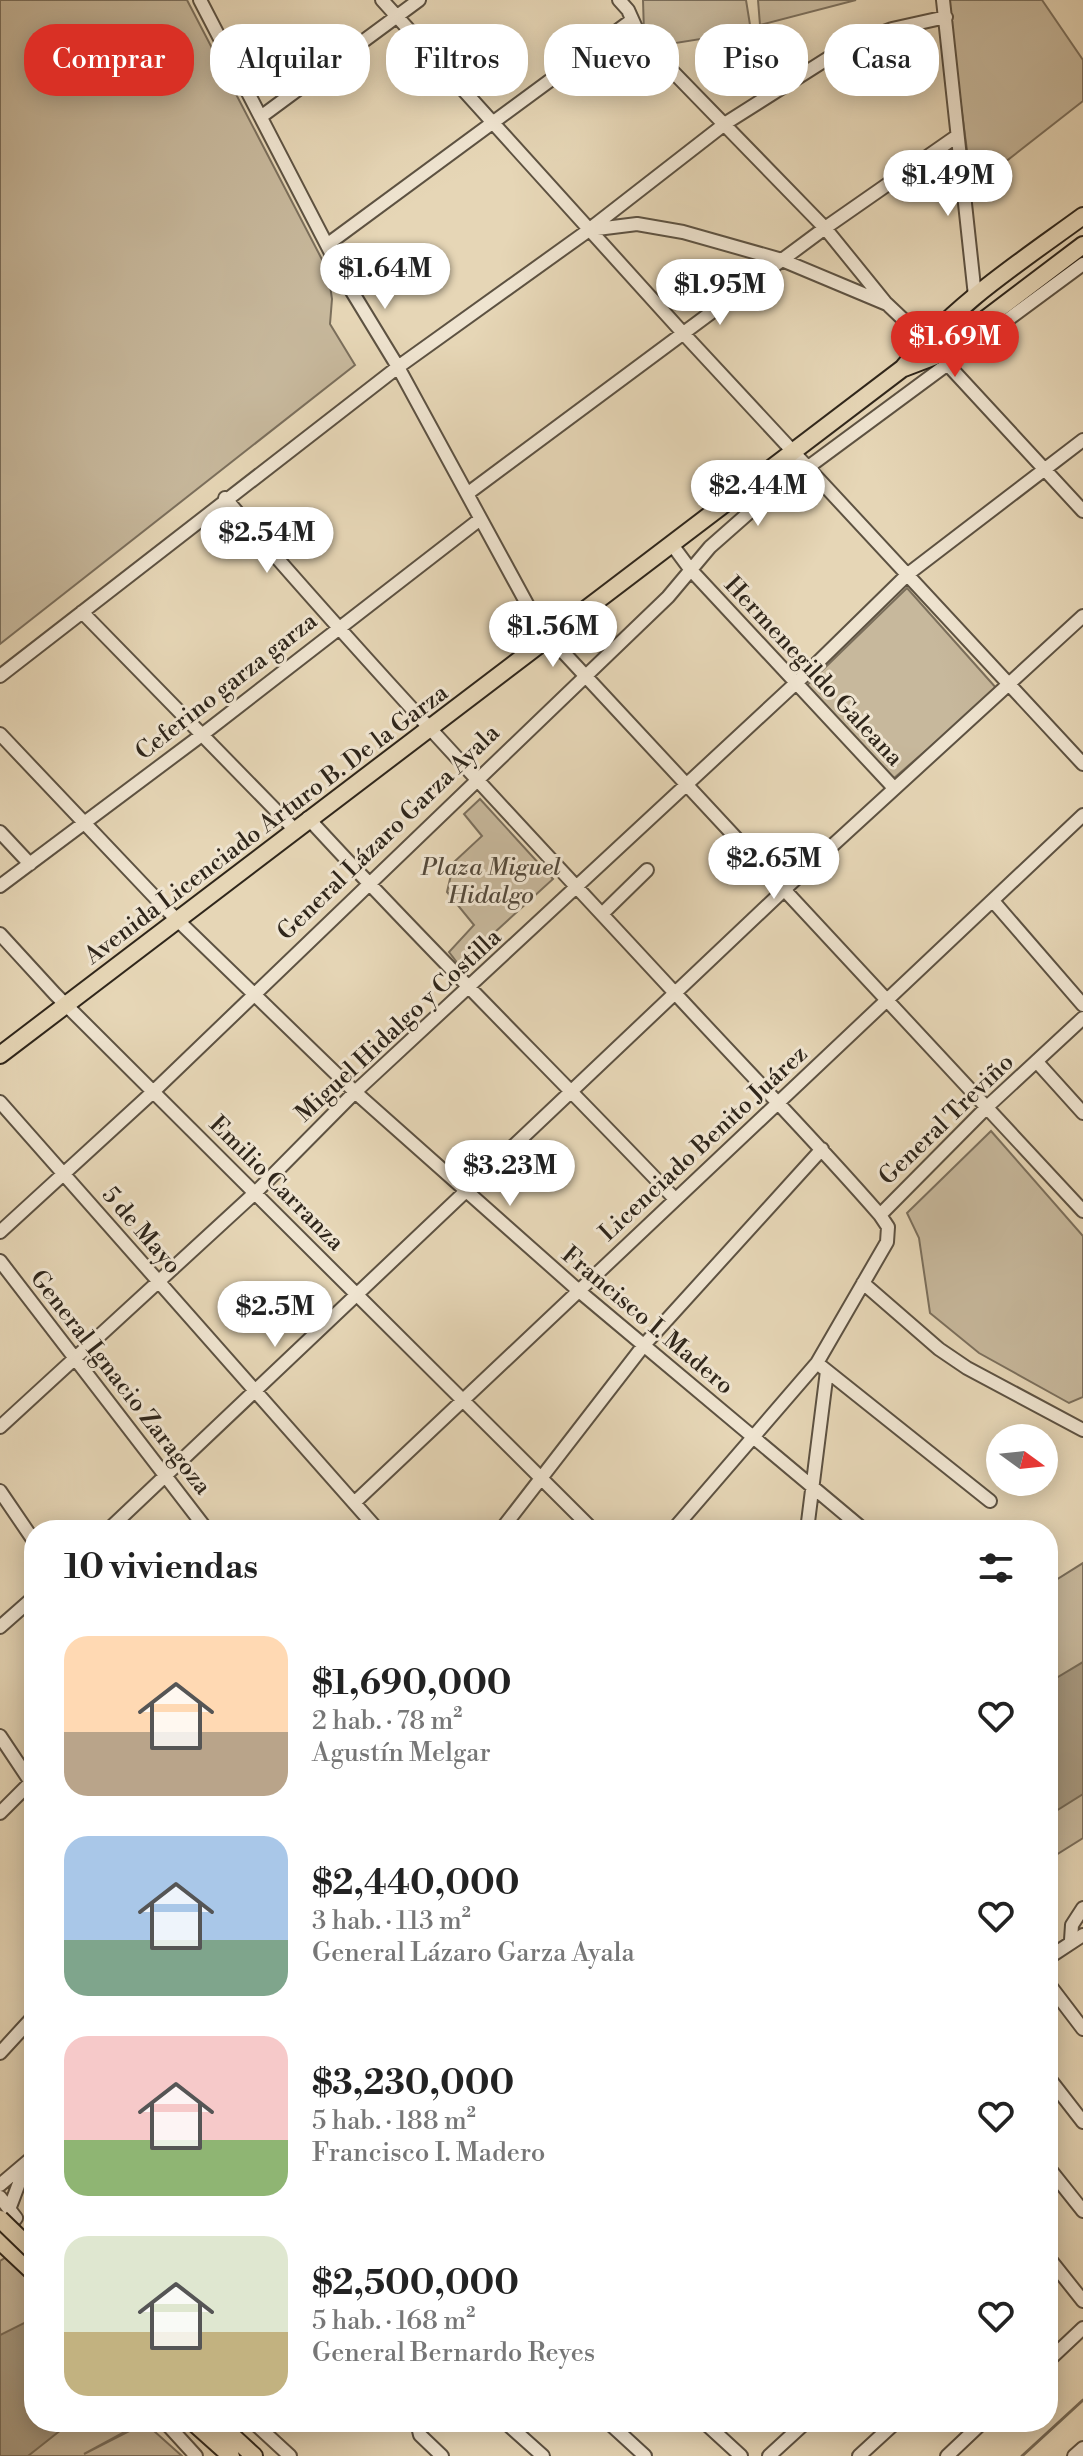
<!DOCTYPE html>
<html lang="es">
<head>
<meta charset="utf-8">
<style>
	body { margin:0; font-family:"Libre Bodoni",serif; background:#f2f2f2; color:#222; height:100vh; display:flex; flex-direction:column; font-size:30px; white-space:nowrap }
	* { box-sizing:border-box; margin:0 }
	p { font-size:26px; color:#767676 }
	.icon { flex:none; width:44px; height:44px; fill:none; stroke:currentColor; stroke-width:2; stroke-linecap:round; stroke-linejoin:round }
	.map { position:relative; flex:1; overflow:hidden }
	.panel { position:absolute; left:24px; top:1520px; width:1034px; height:912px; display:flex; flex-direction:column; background:#fff; border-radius:32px; box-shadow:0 4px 20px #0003 }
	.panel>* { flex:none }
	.top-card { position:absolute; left:24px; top:24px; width:1036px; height:72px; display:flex; gap:16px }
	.needle { width:52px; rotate:105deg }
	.fabs { position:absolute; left:986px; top:1424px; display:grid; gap:16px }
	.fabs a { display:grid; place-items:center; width:72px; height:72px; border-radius:50%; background:#fff; box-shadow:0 4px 20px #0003; font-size:40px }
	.price { position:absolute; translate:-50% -68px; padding:0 18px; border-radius:28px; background:#fff; color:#222; font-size:26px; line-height:52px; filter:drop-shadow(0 2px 4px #0008) }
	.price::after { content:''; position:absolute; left:50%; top:48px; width:24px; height:18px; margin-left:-12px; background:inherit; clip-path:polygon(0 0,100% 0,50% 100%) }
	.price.selected { background:#d93025; color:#fff }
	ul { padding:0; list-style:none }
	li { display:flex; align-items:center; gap:24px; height:200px; padding:0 40px }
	li span { display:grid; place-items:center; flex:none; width:224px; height:160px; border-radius:24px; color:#555 }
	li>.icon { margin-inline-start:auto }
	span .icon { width:96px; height:96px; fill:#fffc; stroke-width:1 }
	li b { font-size:34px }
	h2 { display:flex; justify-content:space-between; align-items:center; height:96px; padding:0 40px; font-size:34px }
	.pill { padding:0 28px; border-radius:32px; background:#fff; box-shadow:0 4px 20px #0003; font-size:28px; line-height:72px }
	.pill.selected { background:#d93025; color:#fff }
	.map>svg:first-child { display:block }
</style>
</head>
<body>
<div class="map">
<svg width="1083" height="2456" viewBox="0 0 1083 2456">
	<rect width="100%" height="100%" fill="#e6d6b6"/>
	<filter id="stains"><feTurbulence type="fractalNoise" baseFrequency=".0025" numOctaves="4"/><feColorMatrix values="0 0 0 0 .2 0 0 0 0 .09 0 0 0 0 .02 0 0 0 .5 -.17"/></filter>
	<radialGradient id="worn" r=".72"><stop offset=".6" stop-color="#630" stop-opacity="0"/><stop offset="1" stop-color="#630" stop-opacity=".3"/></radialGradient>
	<path fill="#c7b89c" stroke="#7b6f5c" stroke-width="2" d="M0 0H187L328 271 332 299 330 324 355 365 0 644Z
		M643 0H746L751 31 657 46 644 33Z
		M758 0H856L760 25Z
		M947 0H1042L1083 60V101L972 188Z
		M907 588 997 689 893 779 805 687Z
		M480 799 553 879 459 965 449 952 474 925 447 892 454 862 482 836 464 814Z
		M991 1131 1083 1236V1397L1069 1403 979 1353 930 1313 919 1238 907 1213Z
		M1083 1563V1838L1048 1860V1585Z
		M34 2240V2422H143L84 2454 145 2423 182 2456H0V2261Z"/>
	<path fill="#a89a81" stroke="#786c58" stroke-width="2" d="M1083 1662V1794L1048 1816V1683Z
		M34 2318V2422H71L28 2456H0V2335Z"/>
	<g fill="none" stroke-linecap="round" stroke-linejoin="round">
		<path stroke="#786c58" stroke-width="3" d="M1022 2456 1083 2400"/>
		<defs>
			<path id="minor" d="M200 0 345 280 398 367 539 626 1083 1211
				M382 0 682 332 1083 764
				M619 0 628 10 641 39 825 228 885 302
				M943 0 975 296
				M262 116 419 0
				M591 228 726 123 849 45 892 29 946 17
				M328 244 632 20
				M467 494 825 228 957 136
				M225 498C370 667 523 829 674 992 743 1067 814 1139 880 1215
				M673 546 690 569 894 788
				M82 612 295 830
				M0 676 398 367 589 230 637 224 683 232 782 260 887 304 925 340 1083 511
				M0 734 166 909 355 1092 579 1291 864 1530
				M308 818C427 948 553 1071 674 1198
				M0 832 30 864
				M0 886 203 734 479 520
				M993 901 1083 1005
				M603 913 647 870
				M0 934 55 994 593 1530
				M1037 1062 1083 1113
				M0 1102 378 1530
				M0 1232 154 1091 668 597 710 547 761 502 1083 264
				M0 1261 207 1530
				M863 1283 939 1349 967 1368 1083 1430
				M817 1363 990 1501
				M0 1427 256 1192 355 1092 810 670 908 574 1083 440
				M0 1491 34 1541
				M354 1503 1083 815
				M108 1530 786 888 1083 616
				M501 1530 644 1345 822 1149
				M673 1530 817 1363 887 1242 888 1227 880 1215 988 1106 1083 1018
				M807 1530 827 1371
				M0 1627 34 1597
				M0 1736 34 1787
				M0 1813 34 1779
				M1071 1940 1072 1925 1083 1908
				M1048 1958 1083 1935
				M1048 1983 1083 2029
				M0 2053 34 2016
				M1048 2077 1083 2122
				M1048 2167 1083 2211
				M0 2185 34 2156
				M0 2197 16 2218 4 2232
				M10 2207 27 2162
				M1048 2257 1083 2301
				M1048 2361 1083 2328
				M165 2422 196 2456
				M253 2422 290 2456
				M417 2422 420 2435 442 2456
				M505 2422 543 2456
				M608 2422 645 2456
				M704 2422 741 2456
				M769 2456 806 2422
				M859 2456 896 2422
				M947 2456 983 2422
				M1074 2456 1083 2448"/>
			<path id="major" d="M904 368 938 355 1083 245
				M0 1055 903 368C952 306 1020 262 1083 216
				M0 2241 34 2273
				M193 2422 231 2456
				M217 2422 254 2456"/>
		</defs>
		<use href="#minor" stroke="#5d5242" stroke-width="16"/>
		<use href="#major" stroke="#2f261b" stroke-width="20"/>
		<use href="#minor" stroke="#efe4d0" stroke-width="12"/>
		<use href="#major" stroke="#e6d6b6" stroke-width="16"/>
		<defs>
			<path id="major-bridge" d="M0 2219 34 2252"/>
		</defs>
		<use href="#major-bridge" stroke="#2f261b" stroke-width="20" stroke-linecap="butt"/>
		<use href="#major-bridge" stroke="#e6d6b6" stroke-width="16"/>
	</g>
	<g text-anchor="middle" stroke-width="6" stroke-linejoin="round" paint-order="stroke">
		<g font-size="24" fill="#2f261b" stroke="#efe4d0">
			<text transform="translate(814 671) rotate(47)" y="8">Hermenegildo Galeana</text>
			<text transform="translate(226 686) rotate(-38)" y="8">Ceferino garza garza</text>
			<text transform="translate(266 824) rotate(-37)" y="8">Avenida Licenciado Arturo B. De la Garza</text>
			<text transform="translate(388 832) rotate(-44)" y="8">General Lázaro Garza Ayala</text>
			<text transform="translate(398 1025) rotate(-43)" y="8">Miguel Hidalgo y Costilla</text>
			<text transform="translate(946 1119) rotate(-44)" y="8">General Treviño</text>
			<text transform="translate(703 1143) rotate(-43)" y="8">Licenciado Benito Juárez</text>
			<text transform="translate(277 1183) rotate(45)" y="8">Emilio Carranza</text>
			<text transform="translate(142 1230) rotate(49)" y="8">5 de Mayo</text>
			<text transform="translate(648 1320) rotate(40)" y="8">Francisco I. Madero</text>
			<text transform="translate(121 1382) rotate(52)" y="8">General Ignacio Zaragoza</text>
		</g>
		<g font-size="24" font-style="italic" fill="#554a3b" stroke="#efe4d0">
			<text x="491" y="875">Plaza Miguel<tspan x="491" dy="28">Hidalgo</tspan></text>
		</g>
	</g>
	<rect width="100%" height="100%" filter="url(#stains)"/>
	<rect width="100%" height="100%" fill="url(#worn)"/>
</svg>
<div class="fabs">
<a><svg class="needle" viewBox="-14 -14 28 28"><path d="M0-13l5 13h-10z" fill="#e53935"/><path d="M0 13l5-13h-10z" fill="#767676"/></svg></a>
</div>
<b class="price" style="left:948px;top:218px">$1.49M</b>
<b class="price" style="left:385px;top:311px">$1.64M</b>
<b class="price" style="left:720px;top:327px">$1.95M</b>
<b class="price selected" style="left:955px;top:379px">$1.69M</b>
<b class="price" style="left:758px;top:528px">$2.44M</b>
<b class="price" style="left:267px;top:575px">$2.54M</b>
<b class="price" style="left:553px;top:669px">$1.56M</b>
<b class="price" style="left:774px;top:901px">$2.65M</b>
<b class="price" style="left:510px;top:1208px">$3.23M</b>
<b class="price" style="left:275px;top:1349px">$2.5M</b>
<div class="top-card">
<a class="pill selected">Comprar</a>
<a class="pill">Alquilar</a>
<a class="pill">Filtros</a>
<a class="pill">Nuevo</a>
<a class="pill">Piso</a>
<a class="pill">Casa</a>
</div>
<section class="panel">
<h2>10 viviendas<svg class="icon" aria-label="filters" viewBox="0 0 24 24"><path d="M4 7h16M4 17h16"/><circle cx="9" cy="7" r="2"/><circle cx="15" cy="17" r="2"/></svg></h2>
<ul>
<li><span style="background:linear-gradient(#ffd9b3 60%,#b9a48a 0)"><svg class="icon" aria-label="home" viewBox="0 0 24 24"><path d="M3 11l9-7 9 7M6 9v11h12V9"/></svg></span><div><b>$1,690,000</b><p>2 hab. · 78 m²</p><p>Agustín Melgar</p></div><svg class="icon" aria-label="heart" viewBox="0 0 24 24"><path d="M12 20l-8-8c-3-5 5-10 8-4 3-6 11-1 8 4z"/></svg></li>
<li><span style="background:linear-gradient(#a9c7e8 65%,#7fa58c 0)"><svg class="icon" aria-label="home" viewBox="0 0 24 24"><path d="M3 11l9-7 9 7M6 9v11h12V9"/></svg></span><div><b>$2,440,000</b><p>3 hab. · 113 m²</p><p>General Lázaro Garza Ayala</p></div><svg class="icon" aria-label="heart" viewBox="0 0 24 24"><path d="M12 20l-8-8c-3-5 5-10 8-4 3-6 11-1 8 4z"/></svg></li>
<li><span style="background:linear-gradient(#f6c9c9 65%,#8fb573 0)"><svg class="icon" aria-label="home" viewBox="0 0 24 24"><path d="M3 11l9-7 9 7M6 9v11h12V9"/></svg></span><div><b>$3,230,000</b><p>5 hab. · 188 m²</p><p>Francisco I. Madero</p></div><svg class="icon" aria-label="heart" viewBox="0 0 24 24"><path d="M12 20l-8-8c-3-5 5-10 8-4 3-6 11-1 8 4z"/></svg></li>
<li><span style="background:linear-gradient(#dfe7d0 60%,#c2b280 0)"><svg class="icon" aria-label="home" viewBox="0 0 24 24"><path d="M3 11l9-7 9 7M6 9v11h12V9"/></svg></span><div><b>$2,500,000</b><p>5 hab. · 168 m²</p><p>General Bernardo Reyes</p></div><svg class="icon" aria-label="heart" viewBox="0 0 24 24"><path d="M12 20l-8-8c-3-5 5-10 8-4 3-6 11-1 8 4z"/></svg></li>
</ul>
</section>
</div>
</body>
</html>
